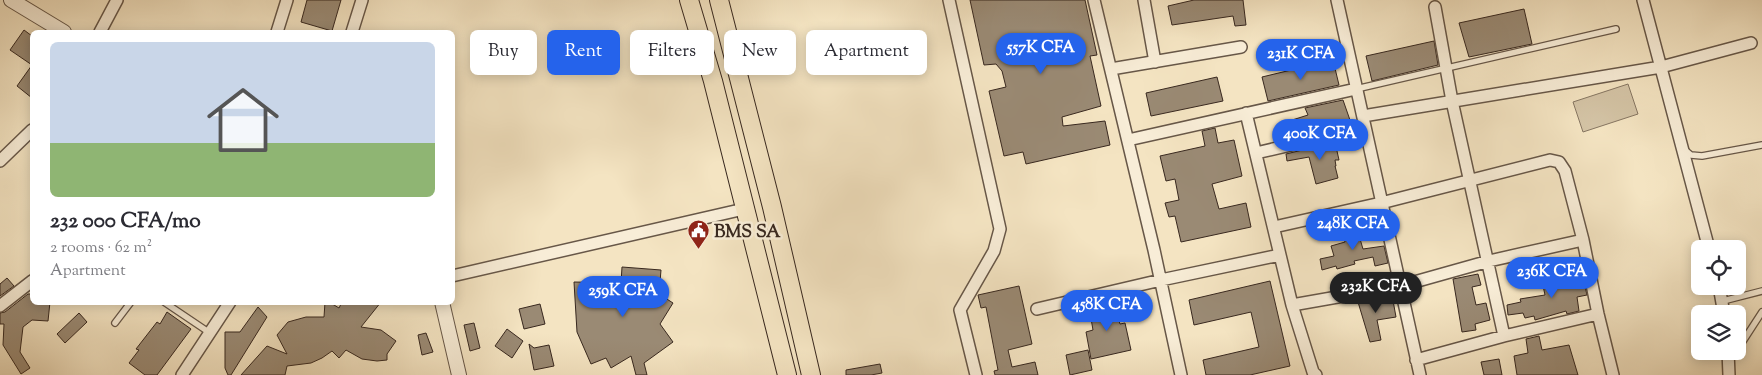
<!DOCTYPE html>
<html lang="en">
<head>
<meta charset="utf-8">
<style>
	body { margin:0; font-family:"Sorts Mill Goudy",serif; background:#f7f7f7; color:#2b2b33; height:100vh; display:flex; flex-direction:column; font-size:19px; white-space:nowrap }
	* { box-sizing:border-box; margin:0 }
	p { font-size:16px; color:#7c7c81 }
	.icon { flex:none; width:28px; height:28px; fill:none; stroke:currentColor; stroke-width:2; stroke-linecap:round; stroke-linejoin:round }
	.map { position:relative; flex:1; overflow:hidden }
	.details { position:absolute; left:30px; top:30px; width:425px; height:275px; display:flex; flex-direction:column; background:#fff; border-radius:8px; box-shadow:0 2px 12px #0003 }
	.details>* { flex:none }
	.guide { position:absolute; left:470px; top:30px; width:475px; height:45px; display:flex; gap:10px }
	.controls { position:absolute; left:1691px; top:240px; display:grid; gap:10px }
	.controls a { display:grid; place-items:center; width:55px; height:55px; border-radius:8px; background:#fff; box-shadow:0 2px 12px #0003; font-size:25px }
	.price { position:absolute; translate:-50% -42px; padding:0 11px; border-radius:18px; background:#2563eb; color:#fff; font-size:16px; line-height:32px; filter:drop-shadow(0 1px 2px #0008) }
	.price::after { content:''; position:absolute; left:50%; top:30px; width:15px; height:11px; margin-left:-8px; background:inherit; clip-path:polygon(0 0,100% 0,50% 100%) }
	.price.selected { background:#222; color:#fff }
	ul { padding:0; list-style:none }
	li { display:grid; align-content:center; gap:10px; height:265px; padding:0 20px }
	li+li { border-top:1px solid #e1e1e2 }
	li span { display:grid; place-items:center; height:155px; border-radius:8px; color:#555 }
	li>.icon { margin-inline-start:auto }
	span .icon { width:90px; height:90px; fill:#fffc; stroke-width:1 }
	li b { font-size:21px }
	.pill { padding:0 18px; border-radius:8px; background:#fff; box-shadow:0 2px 12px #0003; font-size:18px; line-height:45px }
	.pill.selected { background:#2563eb; color:#fff }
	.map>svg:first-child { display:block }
</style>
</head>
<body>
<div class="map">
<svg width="1762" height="375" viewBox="0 0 1762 375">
	<rect width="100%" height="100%" fill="#f4e4c2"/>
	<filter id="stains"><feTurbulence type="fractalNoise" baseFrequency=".004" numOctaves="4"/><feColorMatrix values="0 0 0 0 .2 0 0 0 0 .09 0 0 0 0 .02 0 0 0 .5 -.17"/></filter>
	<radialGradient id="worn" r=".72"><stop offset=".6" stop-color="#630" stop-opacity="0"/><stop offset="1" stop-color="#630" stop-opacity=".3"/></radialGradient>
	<path fill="#d4c4a6" stroke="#867662" d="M1628 84 1638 114 1583 132 1573 102Z"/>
	<path fill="#9a8a74" stroke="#38281f" d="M307 0H341L332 31 301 22Z
		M970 0H1085L1097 55 1090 56 1101 106 1062 117 1063 126 1105 121 1110 145 1026 164 1023 152 1004 156 989 91 1006 87 1002 71 996 64 984 65Z
		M1194 0H1243L1246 25 1235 26 1233 16 1172 25 1168 6Z
		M1524 9 1532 44 1469 57 1459 23Z
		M24 30 32 36V65L10 50Z
		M1434 41 1438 65 1372 81 1366 56Z
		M1333 60 1339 85 1268 101 1262 77Z
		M32 65V98L17 86Z
		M1217 77 1223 101 1151 116 1146 93Z
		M1343 100 1351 123 1283 139 1280 138 1278 126 1290 124 1289 121 1308 115 1305 108Z
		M1215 128 1218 143 1234 140 1242 176 1212 184 1219 209 1246 203 1251 227 1181 242 1175 216 1169 217 1165 203 1179 200 1175 179 1166 181 1160 156 1205 146 1202 131Z
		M1335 142 1339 160H1335L1336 166H1335L1338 178 1316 184 1309 157 1287 161 1286 154Z
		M1355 222 1363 249 1384 246 1388 263 1375 266 1373 257 1354 261 1355 264 1337 269 1336 266 1322 270 1320 259 1334 256 1331 246 1345 242 1341 225Z
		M622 267 661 270 659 294 673 303 660 324 673 342 644 363 647 375H636L631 356 611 368 606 358 591 364 577 332 574 282 621 283Z
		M1478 274 1481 285 1472 287 1476 305 1486 303 1490 320 1475 324 1476 330 1462 332 1453 279Z
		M1582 274 1587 295 1577 297 1579 311 1567 314 1566 311 1535 320 1534 316 1525 318 1523 313 1508 315 1507 305 1521 302 1520 299 1545 295 1542 281 1553 279V281Z
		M7 278 14 286 0 296V284Z
		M1270 281 1290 366 1250 375H1206L1203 360 1259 347 1251 312 1194 325 1189 300Z
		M1019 286 1032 344 1008 350 1012 367 1035 362 1038 375H995L994 371 998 370 986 307 981 308 978 295Z
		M28 294H32V302H50L48 321 32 320 23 327 20 352 30 368 21 374 3 345 4 324H0V313L5 312Z
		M1392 295 1396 317 1377 320 1381 340 1370 342 1358 302Z
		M1113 301 1120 324 1125 323 1131 350 1091 359 1086 332 1093 330 1089 307Z
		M325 302H329L339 308 342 302H381L361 327 381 330 396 341 387 354V360L377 361 362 359 346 350 339 358 332 351 322 358 311 363 287 366 285 375H241L267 346 287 354 277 335 288 322 306 317H324Z
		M540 304 545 324 524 329 519 309Z
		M258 307 267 317 231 375H228L225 368V332H240Z
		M167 312 191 329 157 375H145L129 363 139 350 136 349 157 322 160 324Z
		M79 313 87 322 65 343 57 334Z
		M474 323 480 348 470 351 464 325Z
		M507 329 523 341 512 358 495 346Z
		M426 333 433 352 422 355 418 335Z
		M1539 336 1542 350 1569 345 1578 375H1517L1514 356 1528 353 1526 339Z
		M529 344 534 348 549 345 554 366 534 370Z
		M1088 350 1092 370 1070 375 1066 355Z
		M1499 359 1502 375H1484L1481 362Z
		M880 364 882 373 871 375H846V370Z"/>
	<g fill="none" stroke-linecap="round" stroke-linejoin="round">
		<defs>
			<path id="service" d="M1356 89 1616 29
				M1685 150 1691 155 1702 156 1762 145
				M1723 301 1762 291
				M164 302 210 333
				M115 323 131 302
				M1738 349 1762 312"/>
			<path id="minor" d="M949 0 1000 229 994 251 960 310 976 375
				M1094 0 1154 250 1181 375
				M1144 0 1155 62
				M1337 0 1420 375
				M1643 0 1709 249
				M1435 7 1452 101 1504 336
				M100 32 117 0
				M277 32 287 0
				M352 32 362 0
				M1111 69 1241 47
				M1246 113 1292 305 1313 372 1316 375
				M1363 116 1661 67 1751 43
				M1128 140 1356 89
				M1256 153 1364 128
				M0 161 32 130
				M1274 227 1381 203 1550 160 1559 162 1565 171 1583 240 1598 314 1613 375
				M452 276 744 209
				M1719 286 1724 314
				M1292 305 1400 286 1489 261 1583 240
				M0 306 32 281
				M1037 309 1161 280 1280 255
				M1728 351 1729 375
				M1416 360 1504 336 1598 314
				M182 375 230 302"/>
			<path id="tertiary" d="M11 0 64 32
				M442 302 459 375"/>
			<path id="primary" d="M689 0 713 81 787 375
				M719 0 772 207 811 375"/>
		</defs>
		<use href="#service" stroke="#675748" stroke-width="8"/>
		<use href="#minor" stroke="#675748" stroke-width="14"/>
		<use href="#tertiary" stroke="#675748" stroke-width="16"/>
		<use href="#primary" stroke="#38281f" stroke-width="20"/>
		<use href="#service" stroke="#f8edd7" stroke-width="5.5"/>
		<use href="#minor" stroke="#f8edd7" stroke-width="11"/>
		<use href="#tertiary" stroke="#f8edd7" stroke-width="14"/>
		<use href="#primary" stroke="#f4e4c2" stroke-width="18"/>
	</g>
	<defs>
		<symbol id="civic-pin" viewBox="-11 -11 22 30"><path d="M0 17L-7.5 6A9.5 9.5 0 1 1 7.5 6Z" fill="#8f2418" stroke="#f8edd7"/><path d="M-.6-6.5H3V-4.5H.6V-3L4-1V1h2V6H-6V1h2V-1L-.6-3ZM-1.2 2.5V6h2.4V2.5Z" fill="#fff"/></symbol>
	</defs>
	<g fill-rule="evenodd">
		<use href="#civic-pin" x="686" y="218" width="25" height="34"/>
	</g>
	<g text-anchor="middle" stroke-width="5" stroke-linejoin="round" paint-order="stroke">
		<g font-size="18" font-weight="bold" fill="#38281f" stroke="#f8edd7" text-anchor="start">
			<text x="714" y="237">BMS SA</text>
		</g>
	</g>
	<rect width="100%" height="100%" filter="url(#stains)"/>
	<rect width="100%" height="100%" fill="url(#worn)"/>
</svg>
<div class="controls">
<a><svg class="icon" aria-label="locate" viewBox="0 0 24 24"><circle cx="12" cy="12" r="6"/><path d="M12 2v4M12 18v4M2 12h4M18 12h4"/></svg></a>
<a><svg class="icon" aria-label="layers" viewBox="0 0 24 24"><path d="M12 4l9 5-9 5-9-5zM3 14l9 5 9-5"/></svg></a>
</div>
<b class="price" style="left:1041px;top:75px">557K CFA</b>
<b class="price" style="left:1301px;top:81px">231K CFA</b>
<b class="price" style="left:1320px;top:161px">400K CFA</b>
<b class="price" style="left:1353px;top:251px">248K CFA</b>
<b class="price" style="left:1552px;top:299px">236K CFA</b>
<b class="price selected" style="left:1376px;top:314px">232K CFA</b>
<b class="price" style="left:623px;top:318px">259K CFA</b>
<b class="price" style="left:1107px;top:332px">458K CFA</b>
<div class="guide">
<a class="pill">Buy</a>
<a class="pill selected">Rent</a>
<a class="pill">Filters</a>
<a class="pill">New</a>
<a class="pill">Apartment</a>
</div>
<section class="details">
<ul>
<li><span style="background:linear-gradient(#c9d6e8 65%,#8fb573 0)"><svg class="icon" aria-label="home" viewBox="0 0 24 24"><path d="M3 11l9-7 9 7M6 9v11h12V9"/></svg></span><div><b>232 000 CFA/mo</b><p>2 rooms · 62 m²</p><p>Apartment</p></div></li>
</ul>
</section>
</div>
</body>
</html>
